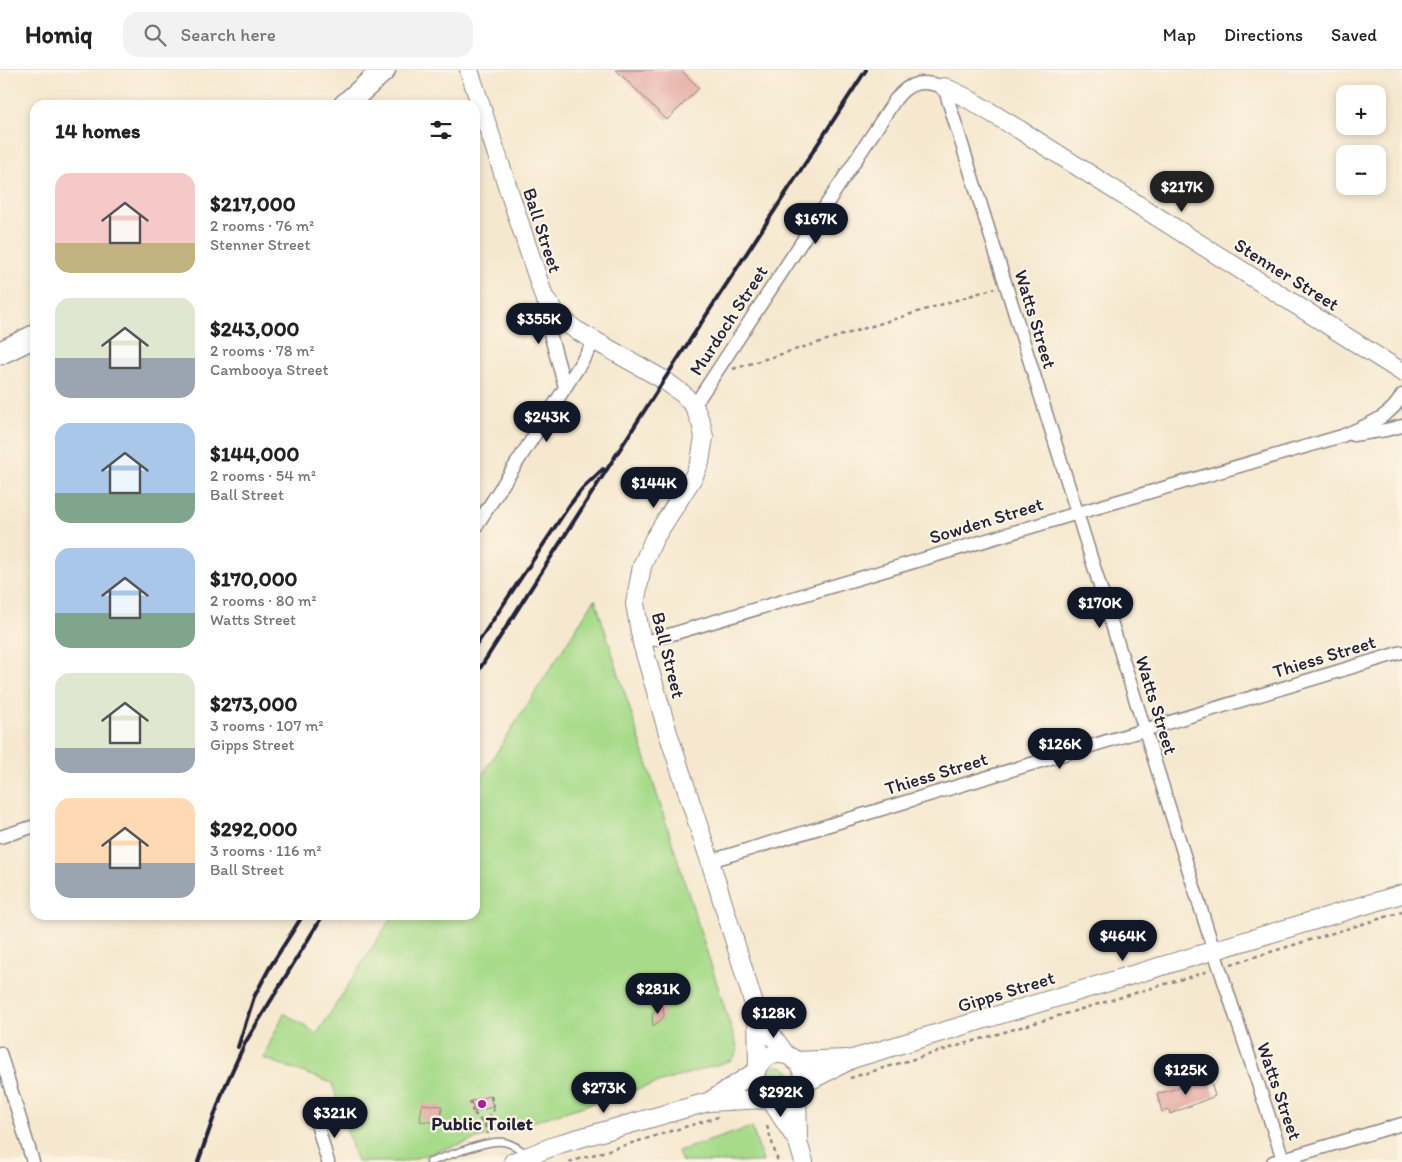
<!DOCTYPE html>
<html lang="en">
<head>
<meta charset="utf-8">
<style>
	body { margin:0; font-family:Itim,sans-serif; background:#f2f2f2; color:#222; height:100vh; display:flex; flex-direction:column; font-size:19px; white-space:nowrap }
	* { box-sizing:border-box; margin:0 }
	p { font-size:16px; color:#767676 }
	.icon { flex:none; width:28px; height:28px; fill:none; stroke:currentColor; stroke-width:2; stroke-linecap:round; stroke-linejoin:round }
	.map { position:relative; flex:1; overflow:hidden }
	.drawer { position:absolute; left:30px; top:30px; width:450px; height:820px; display:flex; flex-direction:column; background:#fff; border-radius:15px; box-shadow:0 2px 8px #0003 }
	.drawer>* { flex:none }
	.buttons { position:absolute; left:1336px; top:15px; display:grid; gap:10px }
	.buttons a { display:grid; place-items:center; width:50px; height:50px; border-radius:10px; background:#fff; box-shadow:0 2px 8px #0003; font-size:25px }
	.price { position:absolute; translate:-50% -42px; padding:0 11px; border-radius:18px; background:#111827; color:#fff; font-size:16px; line-height:32px; filter:drop-shadow(0 1px 2px #0008) }
	.price::after { content:''; position:absolute; left:50%; top:30px; width:15px; height:11px; margin-left:-8px; background:inherit; clip-path:polygon(0 0,100% 0,50% 100%) }
	.price.active { background:#222; color:#fff }
	ul { padding:0; list-style:none }
	li { display:flex; align-items:center; gap:15px; height:125px; padding:0 25px }
	li span { display:grid; place-items:center; flex:none; width:140px; height:100px; border-radius:15px; color:#555 }
	li>.icon { margin-inline-start:auto }
	span .icon { width:60px; height:60px; fill:#fffc; stroke-width:1 }
	li b { font-size:21px }
	h2 { display:flex; justify-content:space-between; align-items:center; height:60px; padding:0 25px; font-size:21px }
	header { display:flex; align-items:center; gap:30px; box-sizing:border-box; height:70px; padding:0 25px; background:#fff; border-bottom:1px solid #e0e0e0 }
	header strong { font-size:24px }
	nav { display:flex; gap:28px; margin-inline-start:auto; font-size:18px }
	.search { width:350px; height:45px; background:#f2f2f2; display:flex; align-items:center; gap:12px; box-sizing:border-box; padding:0 18px; border-radius:15px; color:#767676; font-size:19px }
	.map>svg:first-child { display:block }
</style>
</head>
<body>
<header>
<strong>Homiq</strong>
<div class="search"><svg class="icon" aria-label="search" viewBox="0 0 24 24"><circle cx="10" cy="10" r="6"/><path d="M15 15l6 6"/></svg>Search here</div>
<nav><a>Map</a><a>Directions</a><a>Saved</a></nav>
</header>
<div class="map">
<svg width="1402" height="1092" viewBox="0 0 1402 1092">
	<rect width="100%" height="100%" fill="#fcf5e5"/>
	<filter id="ink" filterUnits="userSpaceOnUse"><feTurbulence type="fractalNoise" baseFrequency=".02" numOctaves="2"/><feDisplacementMap in="SourceGraphic" scale="10" xChannelSelector="R" yChannelSelector="G"/><feConvolveMatrix kernelMatrix="1 2 1 2 8 2 1 2 1" color-interpolation-filters="sRGB"/></filter>
	<filter id="wash" filterUnits="userSpaceOnUse"><feTurbulence type="fractalNoise" baseFrequency=".0096" numOctaves="4" result="noise"/><feDisplacementMap in="SourceGraphic" scale="20" xChannelSelector="R" yChannelSelector="G"/><feGaussianBlur stdDeviation="1.12" result="paint"/><feColorMatrix in="noise" values="0 0 0 0 0 0 0 0 0 0 0 0 0 0 0 0 0 1.4 0 .05"/><feComposite in="paint" operator="in"/></filter>
	<g filter="url(#wash)">
		<rect width="100%" height="100%" fill="#f5e8cf"/>
		<path fill="#a7db8a" stroke="#647e62" d="M595 529 738 980 732 990 403 1092H357L332 1013 263 988 284 943 317 964 393 845H475V716Z
			M766 1009a13 13 0 1 1 26 0a13 13 0 1 1-26 0Z
			M752 1057 763 1092H682L678 1081Z"/>
		<g id="blocks">
			<path fill="#e4aaa3" d="M616 0H681L699 18 667 50Z
				M663 935 664 946 661 950 653 956 652 945 654 941Z
				M1210 1009 1215 1026 1170 1044 1169 1040 1162 1042 1157 1024Z
				M490 1026 493 1037 474 1042 471 1031Z
				M422 1034 442 1036 441 1053 420 1051Z"/>
		</g>
	</g>
	<g filter="url(#ink)">
		<use href="#blocks" fill-opacity="0" stroke="#8c8585" stroke-width="1"/>
		<g fill="none" stroke-linecap="round" stroke-linejoin="round">
			<defs>
				<path id="lane" d="M430 1092C448 1086 486 1070 503 1072 512 1073 520 1079 527 1084"/>
				<path id="street" d="M544 227 545 246 565 317
					M694 336 895 30C909 11 922 10 944 17L1214 881 1284 1092
					M1353 365 1386 360 1402 356
					M475 458 595 271
					M642 573 1078 443 1342 366C1364 356 1391 348 1402 325
					M0 767 35 756
					M710 791 1402 582
					M0 983 33 1092
					M317 1054 328 1092
					M1273 1092 1402 1054"/>
				<path id="secondary" d="M469 0 544 227 560 248 576 260 664 310 683 324 694 336 701 353 704 367 700 392 694 406 654 469 642 496 635 534 642 573 668 663 710 791 757 944 758 995
					M944 17 965 27 1020 60 1402 302
					M757 944 786 985
					M755 1008a24 24 0 1 1 48 0a24 24 0 1 1-48 0Z
					M795 991 847 989
					M803 1014 852 989 1402 824
					M797 1025 798 1072
					M710 1031 755 1002
					M772 1032 798 1072 804 1092
					M513 1092 562 1073 708 1032 765 1029"/>
				<path id="highway" d="M345 35 384 0
					M0 283 35 266"/>
			</defs>
			<use href="#lane" stroke="#8c8585" stroke-width="9"/>
			<use href="#street" stroke="#8c8585" stroke-width="15"/>
			<use href="#secondary" stroke="#8c8585" stroke-width="20"/>
			<use href="#highway" stroke="#8c8585" stroke-width="25"/>
			<path stroke="#8c8585" stroke-width="2.5" stroke-dasharray="4 4" stroke-linecap="butt" d="M733 299 995 218
				M1231 894 1402 842
				M850 1008 1209 901
				M491 1026 494 1038
				M470 1031 473 1042
				M474 1043 485 1055 488 1064
				M485 1055 494 1039
				M767 1056 778 1092
				M569 1092 718 1047"/>
			<use href="#lane" stroke="#fff" stroke-width="6"/>
			<use href="#street" stroke="#fff" stroke-width="12"/>
			<use href="#secondary" stroke="#fff" stroke-width="18"/>
			<use href="#highway" stroke="#fff" stroke-width="22"/>
			<path stroke="#22223b" stroke-width="4" d="M475 577 569 436 582 419 603 399
				M475 606 664 310 866 0
				M238 977 254 927 270 897 303 845
				M198 1092 223 1021 245 973 323 845"/>
		</g>
	</g>
	<circle fill="#b5179e" stroke="#fcf5e5" stroke-width="2" cx="482" cy="1034" r="5"/>
	<g text-anchor="middle" stroke-width="4.5" stroke-linejoin="round" paint-order="stroke">
		<g font-size="19" fill="#22223b" stroke="#fcf5e5">
			<text transform="translate(543 160) rotate(72)" y="7">Ball Street</text>
			<text transform="translate(1287 204) rotate(32)" y="7">Stenner Street</text>
			<text transform="translate(1036 249) rotate(73)" y="7">Watts Street</text>
			<text transform="translate(728 250) rotate(-57)" y="7">Murdoch Street</text>
			<text transform="translate(986 450) rotate(-17)" y="7">Sowden Street</text>
			<text transform="translate(669 585) rotate(76)" y="7">Ball Street</text>
			<text transform="translate(1324 586) rotate(-17)" y="7">Thiess Street</text>
			<text transform="translate(1157 635) rotate(73)" y="7">Watts Street</text>
			<text transform="translate(936 703) rotate(-17)" y="7">Thiess Street</text>
			<text transform="translate(1006 921) rotate(-17)" y="7">Gipps Street</text>
			<text transform="translate(1280 1021) rotate(71)" y="7">Watts Street</text>
		</g>
		<g font-size="19" font-weight="bold" fill="#22223b" stroke="#fcf5e5">
			<text x="482" y="1060">Public Toilet</text>
		</g>
	</g>
</svg>
<div class="buttons">
<a>+</a>
<a>−</a>
</div>
<b class="price active" style="left:1182px;top:143px">$217K</b>
<b class="price" style="left:816px;top:175px">$167K</b>
<b class="price" style="left:539px;top:275px">$355K</b>
<b class="price" style="left:547px;top:373px">$243K</b>
<b class="price" style="left:654px;top:439px">$144K</b>
<b class="price" style="left:1100px;top:559px">$170K</b>
<b class="price" style="left:1060px;top:700px">$126K</b>
<b class="price" style="left:1123px;top:892px">$464K</b>
<b class="price" style="left:658px;top:945px">$281K</b>
<b class="price" style="left:774px;top:969px">$128K</b>
<b class="price" style="left:1186px;top:1026px">$125K</b>
<b class="price" style="left:604px;top:1044px">$273K</b>
<b class="price" style="left:781px;top:1048px">$292K</b>
<b class="price" style="left:335px;top:1069px">$321K</b>
<section class="drawer">
<h2>14 homes<svg class="icon" aria-label="filters" viewBox="0 0 24 24"><path d="M4 7h16M4 17h16"/><circle cx="9" cy="7" r="2"/><circle cx="15" cy="17" r="2"/></svg></h2>
<ul>
<li><span style="background:linear-gradient(#f6c9c9 70%,#c2b280 0)"><svg class="icon" aria-label="home" viewBox="0 0 24 24"><path d="M3 11l9-7 9 7M6 9v11h12V9"/></svg></span><div><b>$217,000</b><p>2 rooms · 76 m²</p><p>Stenner Street</p></div></li>
<li><span style="background:linear-gradient(#dfe7d0 60%,#9aa5b1 0)"><svg class="icon" aria-label="home" viewBox="0 0 24 24"><path d="M3 11l9-7 9 7M6 9v11h12V9"/></svg></span><div><b>$243,000</b><p>2 rooms · 78 m²</p><p>Cambooya Street</p></div></li>
<li><span style="background:linear-gradient(#a9c7e8 70%,#7fa58c 0)"><svg class="icon" aria-label="home" viewBox="0 0 24 24"><path d="M3 11l9-7 9 7M6 9v11h12V9"/></svg></span><div><b>$144,000</b><p>2 rooms · 54 m²</p><p>Ball Street</p></div></li>
<li><span style="background:linear-gradient(#a9c7e8 65%,#7fa58c 0)"><svg class="icon" aria-label="home" viewBox="0 0 24 24"><path d="M3 11l9-7 9 7M6 9v11h12V9"/></svg></span><div><b>$170,000</b><p>2 rooms · 80 m²</p><p>Watts Street</p></div></li>
<li><span style="background:linear-gradient(#dfe7d0 75%,#9aa5b1 0)"><svg class="icon" aria-label="home" viewBox="0 0 24 24"><path d="M3 11l9-7 9 7M6 9v11h12V9"/></svg></span><div><b>$273,000</b><p>3 rooms · 107 m²</p><p>Gipps Street</p></div></li>
<li><span style="background:linear-gradient(#ffd9b3 65%,#9aa5b1 0)"><svg class="icon" aria-label="home" viewBox="0 0 24 24"><path d="M3 11l9-7 9 7M6 9v11h12V9"/></svg></span><div><b>$292,000</b><p>3 rooms · 116 m²</p><p>Ball Street</p></div></li>
</ul>
</section>
</div>
</body>
</html>
